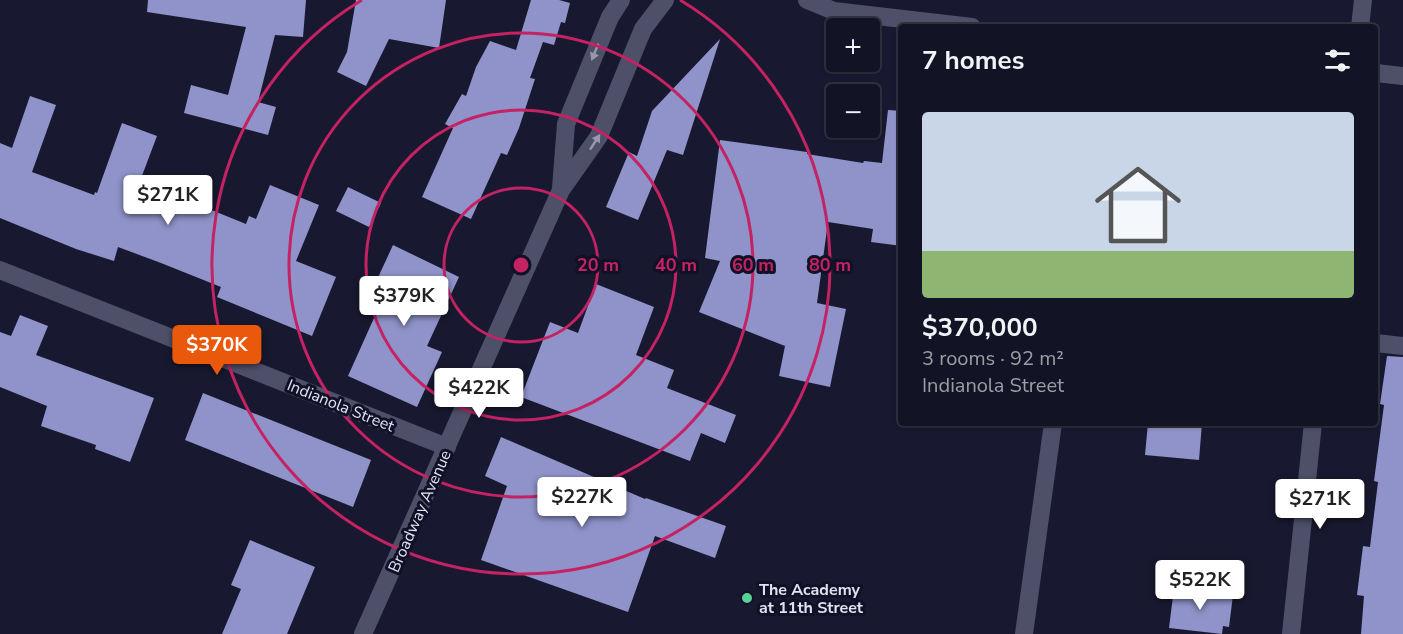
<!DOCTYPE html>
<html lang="en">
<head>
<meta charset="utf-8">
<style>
	body { margin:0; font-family:"Nunito Sans",sans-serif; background:#1b1c2c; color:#f1f3f6; height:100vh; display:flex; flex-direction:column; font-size:22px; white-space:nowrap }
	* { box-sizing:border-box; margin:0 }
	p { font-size:20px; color:#9c9ea6 }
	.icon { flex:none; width:33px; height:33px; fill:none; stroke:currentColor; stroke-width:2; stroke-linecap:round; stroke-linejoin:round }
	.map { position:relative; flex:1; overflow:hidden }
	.side { position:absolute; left:898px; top:24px; width:480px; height:402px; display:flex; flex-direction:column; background:#121324; border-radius:6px; box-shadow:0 2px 4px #0004,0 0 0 2px #313241 }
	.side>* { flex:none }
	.tools { position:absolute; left:826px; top:18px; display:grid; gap:12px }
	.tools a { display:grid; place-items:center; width:54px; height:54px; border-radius:6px; background:#121324; box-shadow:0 2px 4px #0004,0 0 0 2px #313241; font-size:30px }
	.price { position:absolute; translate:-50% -51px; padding:0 14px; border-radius:6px; background:#fff; color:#222; font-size:20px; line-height:39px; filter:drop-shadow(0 2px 3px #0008) }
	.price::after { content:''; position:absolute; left:50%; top:36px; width:18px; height:14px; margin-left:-9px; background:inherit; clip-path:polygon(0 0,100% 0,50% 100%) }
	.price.active { background:#ea580c; color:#fff }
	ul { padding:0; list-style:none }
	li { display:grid; align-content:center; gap:12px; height:318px; padding:0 24px }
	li+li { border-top:2px solid #313241 }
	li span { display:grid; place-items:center; height:186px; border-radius:6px; color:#555 }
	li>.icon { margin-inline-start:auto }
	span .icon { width:108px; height:108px; fill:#fffc; stroke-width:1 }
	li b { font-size:26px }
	h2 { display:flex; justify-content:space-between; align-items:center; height:72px; padding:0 24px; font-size:26px }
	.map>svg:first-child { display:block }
</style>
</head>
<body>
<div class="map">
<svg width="1403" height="634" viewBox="0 0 1403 634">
	<rect width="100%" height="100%" fill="#181930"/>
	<path fill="#8f93c9" d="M148 0H306L303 37 275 35 258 102 276 107 268 135 184 113 191 85 228 95 246 27 147 12Z
		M356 0H446L439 48 389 39 366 86 337 72 347 52Z
		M531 0H559L570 3 565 23 561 22 554 45 543 42 530 78 535 79 519 128 507 155 501 153 471 219 422 197 453 128 445 124 462 94 466 96 476 67 490 41 516 50Z
		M720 39 683 155 667 150 638 220 606 207 629 152 637 156 652 111Z
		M30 96 56 105 32 172 94 195 95 192 97 193 122 123 157 136 140 181 246 224 249 216 256 219 270 185 319 205 296 261 336 277 312 336 217 297 221 287 161 263 118 247 114 261 76 249 0 218V143L12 148Z
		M888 110 902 111V246L871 242 873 229 828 222 817 303 846 309 830 387 779 376 785 346 699 312 720 261 705 258 720 140 807 152V154L863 163 864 161 882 163Z
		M348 187 381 203 369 227 336 211Z
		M393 245 459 277 427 346 442 352 417 407 348 376 387 289 375 284Z
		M596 284 654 307 636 355 674 370 667 388 736 415 725 443 701 433 690 461 521 397 550 322 578 333Z
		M20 315 48 326 36 355 154 398 130 462 95 449 96 445 41 426 47 406 0 387V332L11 336Z
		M1387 356 1403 357V634H1361L1364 596 1357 595 1363 546 1370 547 1378 482 1374 481 1384 405 1380 404Z
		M203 393 371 460 353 507 185 440Z
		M1148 423H1202L1199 460 1145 455Z
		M501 437 645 499 646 498 726 526 715 558 655 536 628 612 481 560 507 486 485 476Z
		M250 540 315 567 287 634H222L241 589 231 585Z
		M1174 588 1233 595 1229 627 1223 626 1222 634 1169 628Z"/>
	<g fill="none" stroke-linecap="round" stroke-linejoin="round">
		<path stroke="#4e506a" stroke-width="18" d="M807 0 834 11 972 27
			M1360 27 1363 0
			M1376 73 1403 76
			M0 270 447 447
			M1376 343 1403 346
			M1024 634 1053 423
			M1291 634 1313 423"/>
		<path stroke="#4e506a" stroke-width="18" d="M561 188 566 124 610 17 621 0
			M363 634 561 190 599 136 643 29 665 0"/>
	</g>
	<defs><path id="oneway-solid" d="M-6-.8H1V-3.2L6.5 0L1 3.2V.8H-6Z" transform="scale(1.5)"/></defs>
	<g fill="#9798ae">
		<use href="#oneway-solid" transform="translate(595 52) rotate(112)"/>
		<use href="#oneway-solid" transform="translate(595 142) rotate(-57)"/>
	</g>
	<g fill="none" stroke="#c42262" stroke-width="3">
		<circle cx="521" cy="265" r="77"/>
		<circle cx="521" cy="265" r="155"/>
		<circle cx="521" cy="265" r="232"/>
		<path d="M680 0A309 309 0 1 1 362 0"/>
	</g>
	<circle fill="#54d395" stroke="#101026" stroke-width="2" cx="747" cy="598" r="6"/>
	<g text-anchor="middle" stroke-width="6" stroke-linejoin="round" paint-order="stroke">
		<g font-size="16" fill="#e0e1f1" stroke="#101026">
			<text transform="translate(341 405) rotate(22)" y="6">Indianola Street</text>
			<text transform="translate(419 511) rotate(-66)" y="6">Broadway Avenue</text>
		</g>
		<g font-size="16" font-weight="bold" fill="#e0e1f1" stroke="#101026" text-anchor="start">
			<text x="759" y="595">The Academy<tspan x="759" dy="18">at 11th Street</tspan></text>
		</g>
	</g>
	<circle cx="521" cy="265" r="9" fill="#c42262" stroke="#101026" stroke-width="3"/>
	<g font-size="18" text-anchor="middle" font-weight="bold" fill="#c42262" stroke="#101026" stroke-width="6" stroke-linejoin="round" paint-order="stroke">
		<text x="598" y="271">20 m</text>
		<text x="676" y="271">40 m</text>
		<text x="753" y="271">60 m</text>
		<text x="830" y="271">80 m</text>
	</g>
</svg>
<div class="tools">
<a>+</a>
<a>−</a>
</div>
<b class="price" style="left:168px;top:226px">$271K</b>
<b class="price" style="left:404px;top:327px">$379K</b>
<b class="price active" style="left:217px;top:376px">$370K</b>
<b class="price" style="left:479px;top:419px">$422K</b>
<b class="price" style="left:582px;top:528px">$227K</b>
<b class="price" style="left:1320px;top:530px">$271K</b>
<b class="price" style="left:1200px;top:611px">$522K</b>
<section class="side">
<h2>7 homes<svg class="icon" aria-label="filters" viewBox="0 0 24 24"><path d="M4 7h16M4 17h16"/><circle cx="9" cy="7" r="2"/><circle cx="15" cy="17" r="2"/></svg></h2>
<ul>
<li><span style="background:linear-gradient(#c9d6e8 75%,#8fb573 0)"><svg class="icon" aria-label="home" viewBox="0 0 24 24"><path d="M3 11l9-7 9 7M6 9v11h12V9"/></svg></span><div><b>$370,000</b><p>3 rooms · 92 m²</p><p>Indianola Street</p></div></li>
</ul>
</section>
</div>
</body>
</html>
